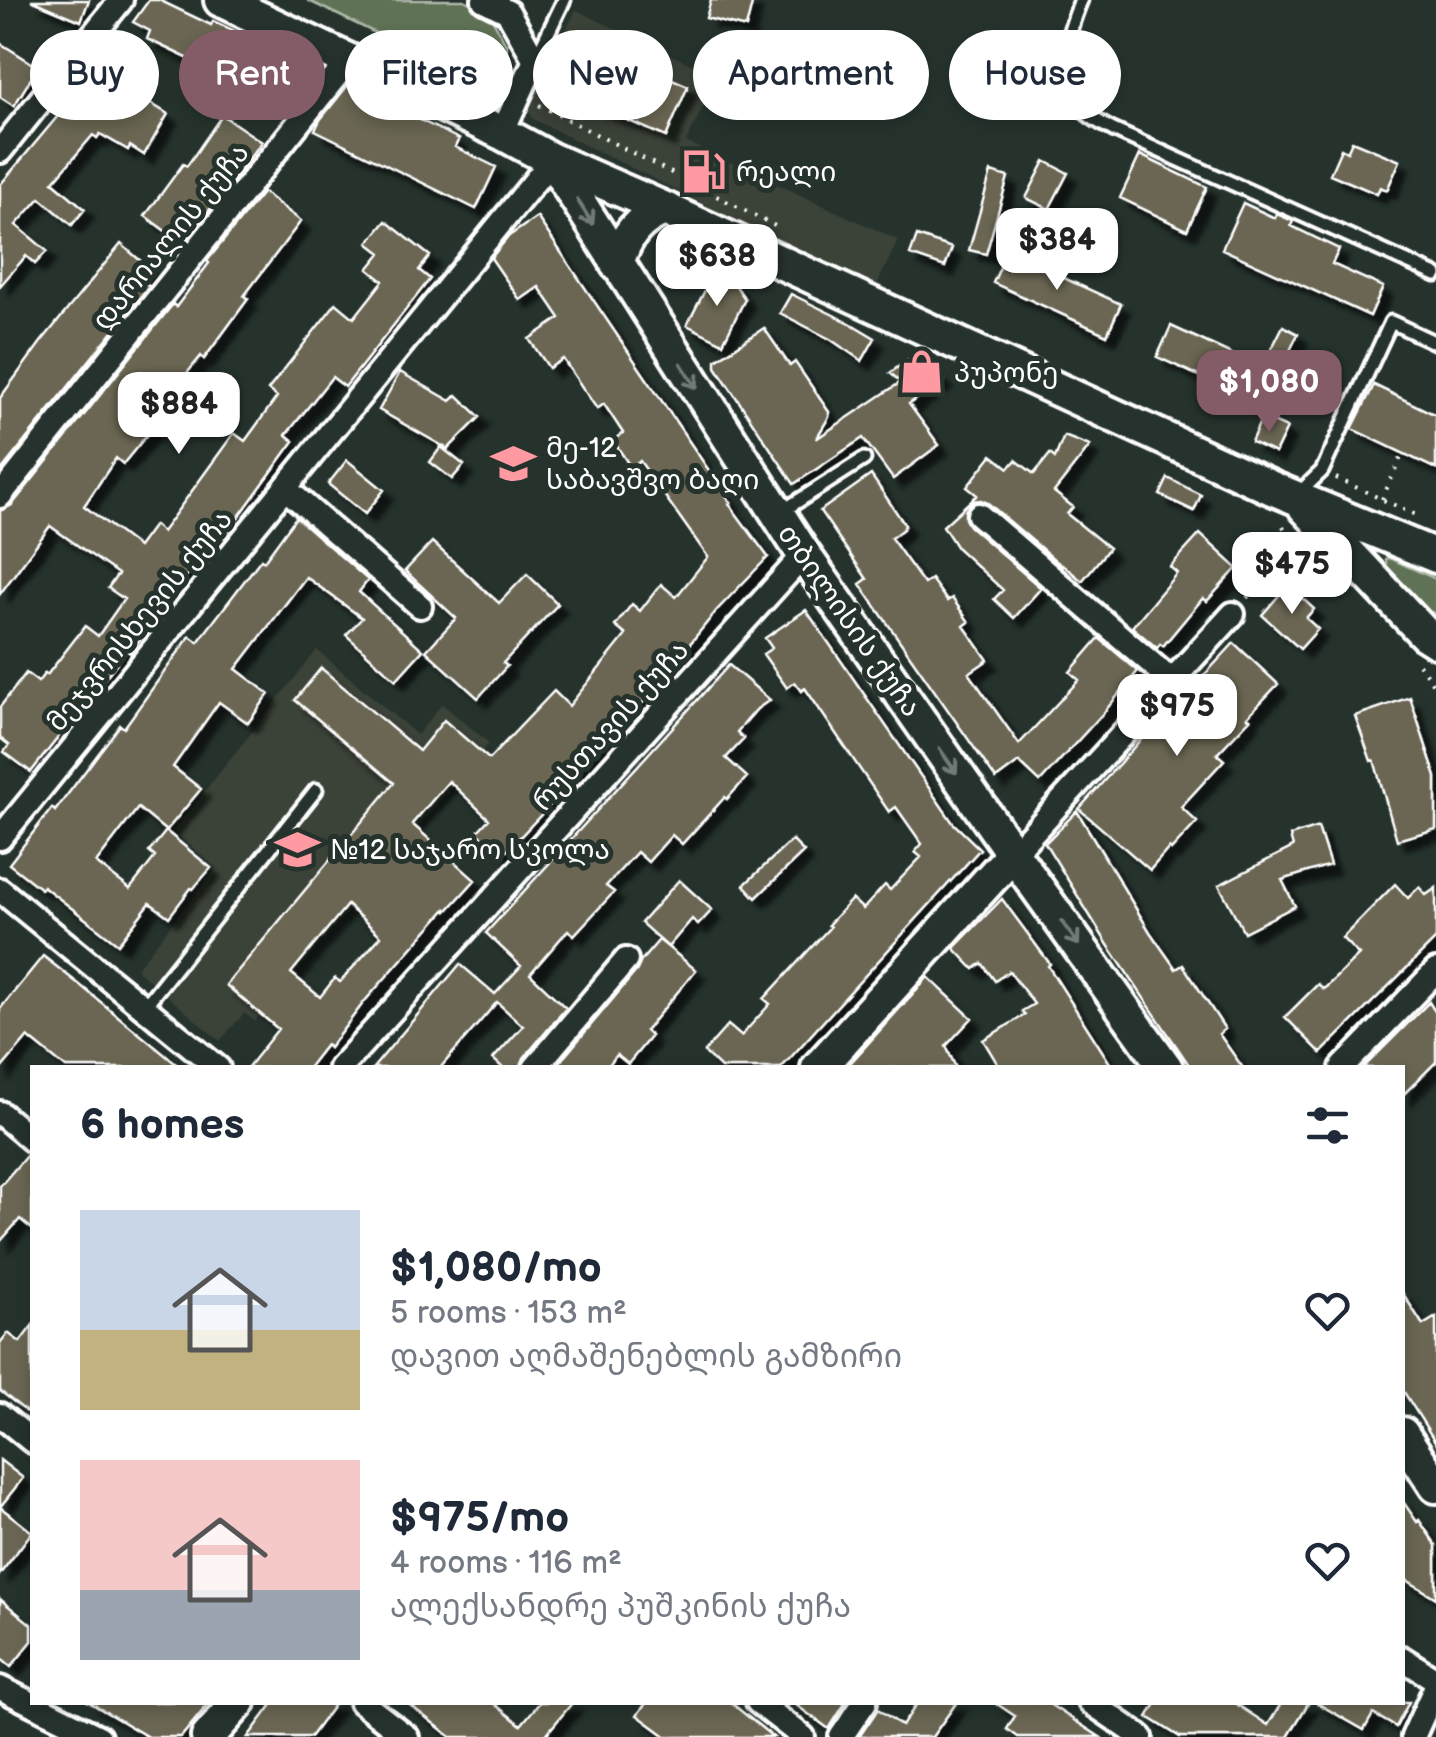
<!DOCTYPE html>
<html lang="en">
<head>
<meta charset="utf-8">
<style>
	body { margin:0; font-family:"Balsamiq Sans","Noto Sans Georgian",sans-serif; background:#f6f6f7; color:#1f2937; height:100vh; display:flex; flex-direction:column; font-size:38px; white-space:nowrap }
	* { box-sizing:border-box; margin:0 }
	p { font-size:32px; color:#747a83 }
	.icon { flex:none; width:55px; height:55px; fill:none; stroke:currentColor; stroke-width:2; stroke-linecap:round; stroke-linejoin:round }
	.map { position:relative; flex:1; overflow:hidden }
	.panel { position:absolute; left:30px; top:1065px; width:1375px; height:640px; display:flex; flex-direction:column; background:#fff; border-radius:0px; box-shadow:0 5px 15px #0003 }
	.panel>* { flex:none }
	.hud { position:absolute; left:30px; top:30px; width:1378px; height:90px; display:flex; gap:20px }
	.price { position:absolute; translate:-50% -85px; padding:0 22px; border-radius:20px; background:#fff; color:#222; font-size:32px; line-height:65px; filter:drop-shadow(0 2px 5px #0008) }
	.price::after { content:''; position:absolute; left:50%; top:60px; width:30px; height:22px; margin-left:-15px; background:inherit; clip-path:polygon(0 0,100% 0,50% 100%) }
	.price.active { background:#845c67; color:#fff }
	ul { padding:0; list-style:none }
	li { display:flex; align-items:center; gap:30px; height:250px; padding:0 50px }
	li span { display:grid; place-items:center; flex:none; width:280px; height:200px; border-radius:0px; color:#555 }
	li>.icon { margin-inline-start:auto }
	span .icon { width:120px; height:120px; fill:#fffc; stroke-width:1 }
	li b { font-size:42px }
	h2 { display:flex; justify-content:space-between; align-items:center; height:120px; padding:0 50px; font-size:42px }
	.pill { padding:0 35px; border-radius:45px; background:#fff; box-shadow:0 5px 15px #0003; font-size:35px; line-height:90px }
	.pill.active { background:#845c67; color:#fff }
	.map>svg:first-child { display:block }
</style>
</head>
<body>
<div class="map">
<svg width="1436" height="1737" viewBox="0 0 1436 1737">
	<defs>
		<filter id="shadow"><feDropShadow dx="9" dy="9" stdDeviation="2.5" flood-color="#0009"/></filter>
	</defs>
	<rect width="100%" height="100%" fill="#26332d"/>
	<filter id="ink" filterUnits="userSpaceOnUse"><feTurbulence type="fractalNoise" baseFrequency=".01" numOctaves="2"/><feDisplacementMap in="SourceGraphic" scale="20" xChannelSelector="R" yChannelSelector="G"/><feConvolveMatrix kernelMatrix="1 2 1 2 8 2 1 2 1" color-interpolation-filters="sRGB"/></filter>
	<g filter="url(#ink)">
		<path fill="#3b4238" d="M576 10 718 77 686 142 898 240 875 289 533 119 527 107Z
			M317 650 417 735 442 704 489 743 255 1021 244 1013 220 1041 136 969 216 868 173 831Z"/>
		<path fill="#5e7255" stroke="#aeb8aa" stroke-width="2.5" d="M307 0H464L489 13 507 46 506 65 493 79 473 80Z
			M1389 558 1436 579V613L1424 611 1386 566V559Z"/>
		<path fill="#6b6653" stroke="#fff" stroke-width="2.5" fill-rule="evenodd" filter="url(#shadow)" d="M31 0H89L81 21Z
			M149 0H159L211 25 213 21 250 38 248 42 319 74 294 105 225 76 147 39 150 31 133 22Z
			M711 0H753L746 28 706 18Z
			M581 39 688 86 666 137 559 90Z
			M0 43 38 67 14 106 0 97Z
			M82 78 111 100 120 85 168 114 144 155 130 146 128 150 100 134 97 138 93 135 53 182 85 209 72 225 40 198 16 225 47 251 35 264 26 256 0 286V185L62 111 59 109Z
			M348 85 459 139 455 147 496 167 476 209 315 130 320 120Z
			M222 115 262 142 183 244 145 216 183 164 187 166Z
			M1352 141 1400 161 1387 190 1380 187 1377 194 1330 174 1341 149 1347 152Z
			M1140 155 1207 187 1187 230 1120 198Z
			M1045 161 1068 173 1049 209 1026 198Z
			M991 172 1008 177 986 254 969 250Z
			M263 192 301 221 244 296 248 299 204 359 201 356 153 415 159 420 123 464 116 458 84 506 138 547 154 525 162 532 234 433 245 441 277 397 268 390 336 303 354 318 383 281 368 269 381 253 368 243 386 221 430 256 419 270 430 279 345 387 332 377 286 435 294 441 224 537 218 533 130 653 127 650 31 772 4 752 9 745 0 738V707L26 673 38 682 45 673 47 675 85 626 98 636 124 599 108 588 118 574 50 526 0 594V511L12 505 173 304 176 307 209 263 207 261Z
			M1243 203 1275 218 1277 214 1293 221 1291 226 1339 249 1332 264 1383 287 1370 316 1222 249Z
			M537 217 731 503 729 504 768 557 717 610 616 736 612 733 551 798 554 801 502 856 477 832 489 819 449 781 412 824 475 880 447 911 446 909 364 1002 329 1048 326 1045 308 1068H247L278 1029 226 985 394 783 295 700 321 668 419 751 444 720 489 759 554 691 569 706 626 635 615 626 632 604 640 611 661 584 676 597 708 557 640 461 631 468 613 440 623 433 604 404 597 409 563 359 549 368 529 339 560 318 539 287 520 300 491 258 509 236ZM347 905 381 936 340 982 335 978 320 997 291 973Z
			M917 236 952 248 945 267 910 255Z
			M121 244 149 268 140 279 149 286 0 472V398L41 342Z
			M1007 252 1121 304 1107 335 993 283Z
			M714 273 734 283 745 299 723 343 687 325Z
			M791 294 850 323 875 338 862 361 830 339 780 313Z
			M1171 326 1262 368 1283 326 1298 334 1278 375 1285 378 1271 409 1157 357Z
			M764 328 790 366 795 362 829 412V417L816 439 901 382 890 373 911 357 944 379 909 404 939 445 893 479 863 438 794 484 716 367V360Z
			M400 372 451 401 457 395 480 417 448 449 379 410Z
			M1374 385 1436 415V469L1352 429Z
			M1262 417 1287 428 1275 453 1251 442Z
			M1064 436 1090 446 1054 492 1073 507 1067 514 1109 548 1082 581 1063 565 1062 566 988 503 981 500 973 501 965 511V519L969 526 1041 588 1014 618 994 599 1003 590 957 548 943 526 977 495 967 487 992 455 1009 468 1016 460 1034 474 1050 454 1055 458Z
			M441 447 464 465 452 479 430 462Z
			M347 460 384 490 365 514 328 484Z
			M871 475 905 525 903 529 891 538 924 584 931 579 947 601 952 598 969 622 964 626 988 660 969 673 1019 744 1079 680 1070 672 1099 638 1138 671 1105 711 1040 782 1019 762 996 779 860 584 867 579 820 511Z
			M1168 478 1201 495 1194 511 1160 495Z
			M296 517 368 580 359 592 423 650 396 680 346 635 362 618 306 577 236 669 269 694 248 723 219 702 173 767 201 789 166 831 211 868 193 889 191 888 169 917 150 903 118 944 43 886 41 889 9 864 52 808 55 811 120 725 124 728 190 636 198 642 261 559 264 561ZM138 808 166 831 149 852 155 857 130 889 96 863Z
			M1200 534 1237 568 1207 601 1203 598 1163 646 1160 644 1157 648 1132 627 1177 573 1170 567Z
			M432 542 499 603 527 574 558 604 503 663 507 666 478 698 426 651 456 618 405 571Z
			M1288 585 1314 609 1306 618 1318 629 1300 649 1262 615Z
			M806 610 953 823 980 849 781 1068H721L704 1052 728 1025 741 1036 770 1004 764 999 830 927 828 925 852 899 863 909 885 885 890 890 921 857 915 852 922 844 896 807 889 812 805 688 802 691 795 682 787 688 763 654 772 648 765 638Z
			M1234 643 1278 684 1247 717 1250 719 1217 754 1224 760 1181 807 1197 822 1171 850 1169 848 1150 870 1079 809 1142 738 1169 708 1171 711Z
			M729 665 770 700 757 709 737 732 744 739 726 758 747 777 727 799 725 797 682 844 672 835 648 862 637 852 606 886 614 892 574 935 568 930 530 974 566 1008 524 1058 520 1068H503L493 1059 523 1026 497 1002 440 1068H373L460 964 495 994 521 966 486 933Z
			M1410 697 1436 777V829L1397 840 1374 760 1371 761 1355 716Z
			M1077 811 1150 932 1176 969 1183 965 1225 1029 1219 1034 1243 1068H1191L1108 945 1045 843Z
			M1318 827 1330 865 1282 880 1295 906 1244 932 1219 885 1293 847 1290 836Z
			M792 840 804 852 756 898 744 885Z
			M679 880 712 910 698 925 692 919 668 947 641 923Z
			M1395 884 1408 898 1419 887 1426 895 1436 888V939L1321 1053 1285 1017 1318 984 1324 989 1359 955 1342 938Z
			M1002 899 1050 964 1048 966 1113 1068H1000L983 1040 1025 1015 1022 1011 1034 1004 1009 971 995 981 982 963 974 969 954 948Z
			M659 940 696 970 645 1031 651 1036 628 1064 617 1055 606 1068H555L637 970 641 961Z
			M43 956 80 985 181 1068H66L28 1037 0 1070V1009Z
			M928 977 972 1018 946 1046 956 1068H846Z
			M1429 1002 1436 1013V1062L1402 1096V1068H1363Z
			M28 1154 32 1155V1229L20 1219 0 1242V1186Z
			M1402 1292 1423 1325 1436 1317V1443L1402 1389Z
			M32 1326V1416L0 1391V1343L8 1333 20 1342Z
			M0 1460 23 1478 0 1507 32 1532 0 1574Z
			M1402 1500 1417 1522 1419 1520 1436 1545V1598L1402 1577Z
			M0 1599 32 1625V1641L11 1667 0 1658Z
			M89 1702H210L181 1737H148Z
			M274 1702H336L310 1737H248Z
			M406 1702H492L521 1725 540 1702H573L544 1737H451Z
			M647 1702H730L773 1737H667L637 1715Z
			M792 1702H846L829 1729Z
			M918 1702H957L932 1737H859L878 1709 902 1726Z
			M994 1702H1046L1100 1737H1018L1007 1729 1015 1716Z
			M1157 1702H1233L1268 1725 1282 1702H1309L1288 1737H1180L1148 1717Z
			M1315 1702H1409L1396 1727 1373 1714 1364 1730Z"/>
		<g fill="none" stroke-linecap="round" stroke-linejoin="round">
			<defs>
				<path id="service" d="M1081 0C1066 37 1050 82 1086 113 1094 120 1104 125 1113 130L1436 275
					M535 60 564 0
					M1298 494 1322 471 1391 322 1436 343
					M781 512 864 459
					M144 1007 316 790"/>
				<path id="minor" d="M484 0 508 12 535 60 502 133
					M0 151 121 0
					M285 488 420 606
					M0 496 349 60
					M979 515 1172 681
					M0 838 552 160
					M1013 854 1233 614
					M0 890 218 1068
					M340 1068 804 555
					M535 1068 626 960
					M1342 1068 1436 971
					M0 1113 32 1140
					M0 1415 32 1441
					M1402 1658 1436 1680
					M0 1688 99 1737
					M361 1702 407 1737
					M758 1702 803 1737
					M1090 1702 1141 1737
					M841 1737 865 1702
					M1413 1737 1436 1686"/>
				<path id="secondary" d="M221 0 502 133 552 160 665 209 1272 488 1436 556
					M552 160 804 555 1013 854 1166 1068
					M617 264C625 237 637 219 665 209
					M1305 507 1425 634 1436 641
					M818 1068 1013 854
					M1402 1434 1436 1486
					M208 1737 239 1702"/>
			</defs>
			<use href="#service" stroke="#fff" stroke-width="19"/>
			<use href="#minor" stroke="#fff" stroke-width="30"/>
			<use href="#secondary" stroke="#fff" stroke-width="40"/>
			<path stroke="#fff" stroke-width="4" stroke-dasharray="2.5 8" stroke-linecap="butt" d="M468 85 498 86
				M539 105 779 228
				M1336 478 1418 516
				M1382 499 1403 453
				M1283 526 1293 545 1320 567
				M1247 598 1293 545
				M1419 664 1436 689"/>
			<use href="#service" stroke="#26332d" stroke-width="11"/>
			<use href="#minor" stroke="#26332d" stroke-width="22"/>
			<use href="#secondary" stroke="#26332d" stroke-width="32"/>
		</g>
		<defs><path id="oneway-shaft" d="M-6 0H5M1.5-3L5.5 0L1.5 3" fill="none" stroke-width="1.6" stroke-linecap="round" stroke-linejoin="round" transform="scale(2.5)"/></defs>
		<g stroke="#727a76">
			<use href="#oneway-shaft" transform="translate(585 212) rotate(58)"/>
			<use href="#oneway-shaft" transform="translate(689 376) rotate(57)"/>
			<use href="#oneway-shaft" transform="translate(948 761) rotate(55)"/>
			<use href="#oneway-shaft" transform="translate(1070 933) rotate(54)"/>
		</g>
	</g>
	<defs>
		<symbol id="fuel-bare" viewBox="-9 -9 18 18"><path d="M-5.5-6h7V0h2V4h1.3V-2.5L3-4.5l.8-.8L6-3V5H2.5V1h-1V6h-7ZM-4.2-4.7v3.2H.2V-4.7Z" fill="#ff9aa2" stroke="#26332d" stroke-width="2.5" paint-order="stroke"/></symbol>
		<symbol id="shop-bare" viewBox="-9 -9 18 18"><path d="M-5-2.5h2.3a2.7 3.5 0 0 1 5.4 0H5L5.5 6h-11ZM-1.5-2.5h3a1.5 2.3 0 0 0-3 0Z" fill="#ff9aa2" stroke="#26332d" stroke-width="2.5" paint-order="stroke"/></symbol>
		<symbol id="school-bare" viewBox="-9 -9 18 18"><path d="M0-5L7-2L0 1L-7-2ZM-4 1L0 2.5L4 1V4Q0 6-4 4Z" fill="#ff9aa2" stroke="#26332d" stroke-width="2.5" paint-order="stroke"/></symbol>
	</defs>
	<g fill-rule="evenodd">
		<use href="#fuel-bare" x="672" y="140" width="63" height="63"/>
		<use href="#shop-bare" x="890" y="340" width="63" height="63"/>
		<use href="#school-bare" x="482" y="432" width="63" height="63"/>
		<use href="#school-bare" x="266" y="818" width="63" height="63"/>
	</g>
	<g text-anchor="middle" stroke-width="10" stroke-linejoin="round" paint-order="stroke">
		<g font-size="28" fill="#fff" stroke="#26332d" text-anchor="start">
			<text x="736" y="181">რეალი</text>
			<text x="954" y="382">პუპონე</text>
			<text x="546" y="457">მე-12<tspan x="546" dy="32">საბავშვო ბაღი</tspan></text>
			<text x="330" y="859">№12 საჯარო სკოლა</text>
		</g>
		<g font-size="28" fill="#fff" stroke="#26332d">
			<text transform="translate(170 236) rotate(-51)" y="10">დარიალის ქუჩა</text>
			<text transform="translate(139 620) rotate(-51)" y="10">მეჯვრისხევის ქუჩა</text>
			<text transform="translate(850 620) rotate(55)" y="10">თბილისის ქუჩა</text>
			<text transform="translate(610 725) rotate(-48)" y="10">რუსთავის ქუჩა</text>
		</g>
	</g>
</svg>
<b class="price" style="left:1057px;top:293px">$384</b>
<b class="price" style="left:717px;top:309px">$638</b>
<b class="price active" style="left:1269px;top:435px">$1,080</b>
<b class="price" style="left:179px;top:457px">$884</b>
<b class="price" style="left:1292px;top:617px">$475</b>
<b class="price" style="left:1177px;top:759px">$975</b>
<div class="hud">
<a class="pill">Buy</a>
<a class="pill active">Rent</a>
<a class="pill">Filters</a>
<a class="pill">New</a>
<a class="pill">Apartment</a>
<a class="pill">House</a>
</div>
<section class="panel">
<h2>6 homes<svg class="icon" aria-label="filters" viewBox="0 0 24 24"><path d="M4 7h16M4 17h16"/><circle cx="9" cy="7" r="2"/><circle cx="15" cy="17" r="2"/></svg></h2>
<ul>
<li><span style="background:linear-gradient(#c9d6e8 60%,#c2b280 0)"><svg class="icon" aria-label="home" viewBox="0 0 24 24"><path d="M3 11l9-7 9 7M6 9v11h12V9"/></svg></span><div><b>$1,080/mo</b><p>5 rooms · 153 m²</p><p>დავით აღმაშენებლის გამზირი</p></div><svg class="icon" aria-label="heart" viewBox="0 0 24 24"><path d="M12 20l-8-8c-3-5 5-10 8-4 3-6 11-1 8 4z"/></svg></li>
<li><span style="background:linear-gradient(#f6c9c9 65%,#9aa5b1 0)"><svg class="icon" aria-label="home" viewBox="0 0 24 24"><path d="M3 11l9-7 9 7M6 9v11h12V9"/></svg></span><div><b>$975/mo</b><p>4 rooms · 116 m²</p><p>ალექსანდრე პუშკინის ქუჩა</p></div><svg class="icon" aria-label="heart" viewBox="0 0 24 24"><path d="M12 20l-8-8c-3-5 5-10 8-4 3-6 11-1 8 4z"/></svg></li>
</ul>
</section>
</div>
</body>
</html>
